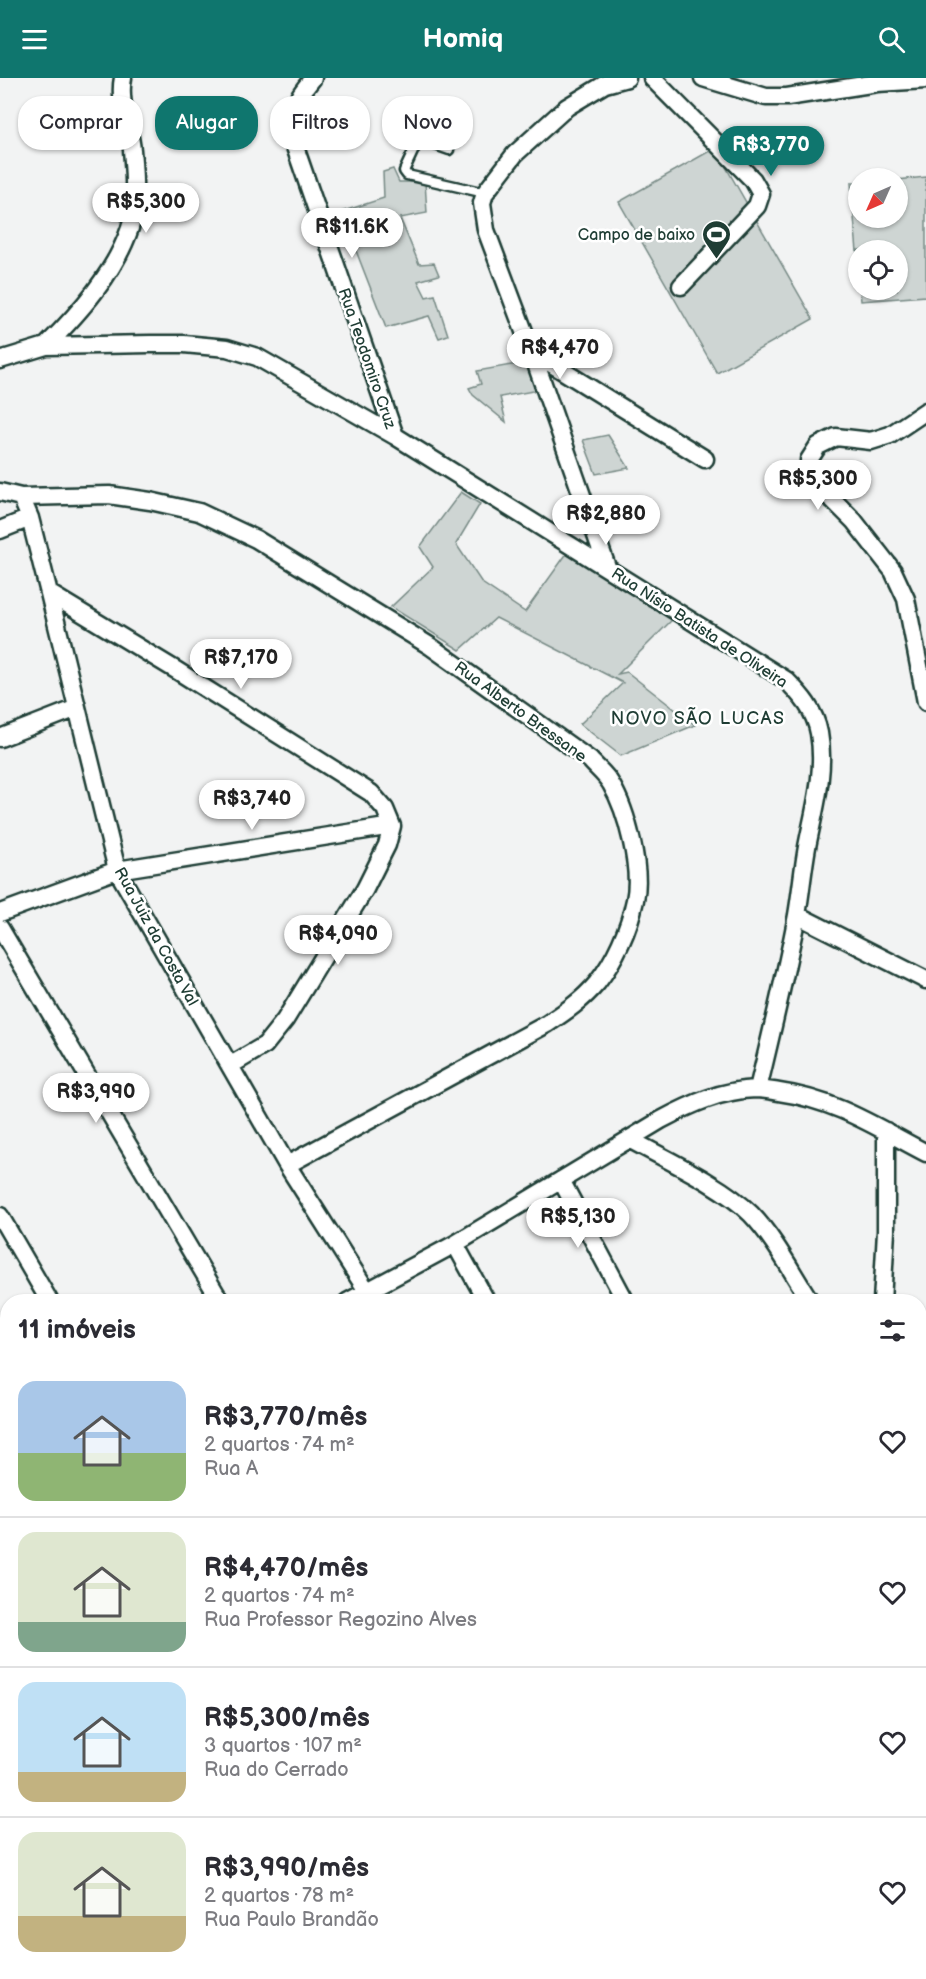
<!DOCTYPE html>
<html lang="pt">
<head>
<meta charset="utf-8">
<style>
	body { margin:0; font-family:"Balsamiq Sans",sans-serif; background:#f7f7f7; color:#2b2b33; height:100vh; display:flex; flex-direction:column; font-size:22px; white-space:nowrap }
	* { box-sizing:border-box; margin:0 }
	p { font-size:20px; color:#7c7c81 }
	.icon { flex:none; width:33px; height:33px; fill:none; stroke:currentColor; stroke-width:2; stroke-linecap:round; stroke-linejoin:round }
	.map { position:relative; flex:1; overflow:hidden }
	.side { position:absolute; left:0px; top:1216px; width:927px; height:686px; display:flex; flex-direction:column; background:#fff; border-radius:24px 24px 0 0; box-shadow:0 2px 4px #0004 }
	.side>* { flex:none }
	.guide { position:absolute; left:18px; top:18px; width:600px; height:54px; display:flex; gap:12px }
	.needle { width:39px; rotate:225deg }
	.controls { position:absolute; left:848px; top:90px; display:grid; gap:12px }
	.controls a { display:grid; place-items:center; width:60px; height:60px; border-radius:50%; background:#fff; box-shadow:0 2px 4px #0004; font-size:30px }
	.price { position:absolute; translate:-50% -51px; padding:0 14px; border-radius:21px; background:#fff; color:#222; font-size:20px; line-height:39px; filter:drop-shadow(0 2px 3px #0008) }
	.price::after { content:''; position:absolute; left:50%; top:36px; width:18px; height:14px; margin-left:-9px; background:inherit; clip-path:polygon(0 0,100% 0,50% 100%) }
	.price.active { background:#0f766e; color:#fff }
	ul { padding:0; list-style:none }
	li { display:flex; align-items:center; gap:18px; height:150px; padding:0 18px }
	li+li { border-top:2px solid #e1e1e2 }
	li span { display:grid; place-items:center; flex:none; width:168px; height:120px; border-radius:18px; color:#555 }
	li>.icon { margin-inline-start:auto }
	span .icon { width:72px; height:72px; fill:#fffc; stroke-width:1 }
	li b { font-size:26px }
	h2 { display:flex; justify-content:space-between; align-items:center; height:72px; padding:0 18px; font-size:26px }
	.tag { padding:0 21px; border-radius:24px; background:#fff; box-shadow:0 2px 4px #0004; font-size:21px; line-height:54px }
	.tag.active { background:#0f766e; color:#fff }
	header { display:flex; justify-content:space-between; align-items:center; height:78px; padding:0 18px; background:#0f766e; color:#fff; font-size:27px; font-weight:800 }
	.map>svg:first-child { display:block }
</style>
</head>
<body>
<header><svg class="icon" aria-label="menu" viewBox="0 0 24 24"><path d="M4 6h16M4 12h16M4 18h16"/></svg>Homiq<svg class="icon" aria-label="search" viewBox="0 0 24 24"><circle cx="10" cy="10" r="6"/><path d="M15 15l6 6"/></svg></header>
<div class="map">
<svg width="926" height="1901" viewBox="0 0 926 1901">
	<rect width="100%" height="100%" fill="#f2f3f3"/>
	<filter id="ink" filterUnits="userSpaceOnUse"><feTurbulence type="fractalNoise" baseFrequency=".0167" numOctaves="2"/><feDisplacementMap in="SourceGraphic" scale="12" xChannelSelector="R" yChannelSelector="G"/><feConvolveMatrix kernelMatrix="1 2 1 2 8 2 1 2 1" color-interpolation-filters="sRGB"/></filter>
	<g filter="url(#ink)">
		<path fill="#ced5d3" stroke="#768984" stroke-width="1.5" d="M715 70 813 241 717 295 619 124Z
			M393 91 399 104H425L427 135 400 140 419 186 434 185 439 197 418 203 426 219 435 217 448 257 439 260 429 238 386 250 341 134 384 120 383 94Z
			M926 99V218L861 223 860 212H897V172H858V185L851 105H858V140H897V102Z
			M529 284 539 312 500 319 506 344 473 317 469 310 481 306 477 293Z
			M608 357 629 390 596 396 583 362Z
			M461 414 480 426 456 466 482 505 525 534 570 471 677 537 618 596 627 594 695 647 621 678 580 646 623 605 496 540 460 572 391 529 433 489 420 469Z"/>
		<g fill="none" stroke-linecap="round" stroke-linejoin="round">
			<defs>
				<path id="lane" d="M449 72 424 63 417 65 404 93 407 97 485 115"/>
				<path id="street" d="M313 0C292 26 289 33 294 66L395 358
					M652 0 753 102 761 116 757 128 681 208
					M703 0 766 19H787L877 5 926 2
					M46 268C79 235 115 195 130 150 136 130 134 93 132 72 130 49 118 24 123 0
					M534 280 550 285 705 381
					M0 282 46 268 150 266H184L227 270 257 279 395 358 786 602C802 618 815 633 819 655 826 694 814 732 807 769 803 791 801 814 797 837 786 895 772 953 758 1011
					M926 333 890 357 871 363 836 359 818 368 809 382 812 399 820 413 833 422 854 443 893 493 906 521 926 624
					M0 414 21 419 109 417 150 423 199 434 256 461 430 568 590 682C597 690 606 697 611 706 627 733 642 791 635 822 629 851 615 882 597 905 583 922 565 934 547 946L287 1087
					M21 419 30 440 49 515 117 792 287 1087 374 1224
					M0 452 30 440
					M607 489 534 280 486 152 482 125 485 115 515 76 567 29 605 6 627 0
					M49 515 176 592 371 715 385 731 392 748
					M0 660 77 630
					M0 835 117 792 392 748
					M797 837 926 902
					M0 850 221 1224
					M231 987 265 967 285 942 365 811 387 767 392 748
					M629 1061C665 1081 722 1107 751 1136 775 1161 792 1195 811 1224
					M561 1102 626 1224
					M0 1138 50 1224
					M455 1166 487 1224
					M347 1224 455 1166 661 1042C691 1026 722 1012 756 1011 764 1011 772 1013 779 1014 836 1022 876 1049 926 1075
					M882 1224 886 1153V1053
					M920 1321 926 1317
					M0 1430 8 1426
					M920 1535 926 1531
					M0 1545 8 1558
					M920 1756 926 1767
					M920 1833 926 1830
					M116 1894 120 1901
					M795 1901 807 1894"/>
				<path id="secondary" d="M0 1861 8 1857
					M438 1894 442 1901
					M762 1894 765 1901"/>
			</defs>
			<use href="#lane" stroke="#1f3d34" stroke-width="13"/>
			<use href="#street" stroke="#1f3d34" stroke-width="21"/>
			<use href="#secondary" stroke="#1f3d34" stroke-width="28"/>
			<use href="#lane" stroke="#fff" stroke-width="8"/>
			<use href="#street" stroke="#fff" stroke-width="16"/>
			<use href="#secondary" stroke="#fff" stroke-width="24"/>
		</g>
	</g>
	<defs>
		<symbol id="stadium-pin" viewBox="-11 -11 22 30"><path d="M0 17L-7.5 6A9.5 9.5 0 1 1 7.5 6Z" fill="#1f3d34" stroke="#fff"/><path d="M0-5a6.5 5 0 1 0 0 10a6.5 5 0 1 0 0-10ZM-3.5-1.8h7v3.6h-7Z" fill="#fff"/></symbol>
	</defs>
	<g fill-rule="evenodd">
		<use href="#stadium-pin" x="700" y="140" width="33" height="45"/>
	</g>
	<g text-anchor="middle" stroke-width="5" stroke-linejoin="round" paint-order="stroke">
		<g font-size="16" fill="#1f3d34" stroke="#fff" text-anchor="end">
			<text x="695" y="162">Campo de baixo</text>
		</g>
		<g font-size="16" fill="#1f3d34" stroke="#fff">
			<text transform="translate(368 280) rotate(71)" y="6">Rua Teodomiro Cruz</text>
			<text transform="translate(700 549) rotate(33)" y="6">Rua Nísio Batista de Oliveira</text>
			<text transform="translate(521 633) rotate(36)" y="6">Rua Alberto Bressane</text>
			<text transform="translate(157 858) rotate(61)" y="6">Rua Juiz da Costa Val</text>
		</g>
		<g font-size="18" letter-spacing="1.5" fill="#1f3d34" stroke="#fff">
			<text x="698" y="646">NOVO SÃO LUCAS</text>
		</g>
	</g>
</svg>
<div class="controls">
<a><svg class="needle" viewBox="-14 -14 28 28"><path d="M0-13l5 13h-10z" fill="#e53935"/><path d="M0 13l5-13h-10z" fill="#7c7c81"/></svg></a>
<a><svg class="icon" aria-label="locate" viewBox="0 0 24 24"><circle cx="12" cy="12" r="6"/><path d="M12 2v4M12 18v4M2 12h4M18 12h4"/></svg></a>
</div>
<b class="price active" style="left:771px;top:99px">R$3,770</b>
<b class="price" style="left:146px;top:156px">R$5,300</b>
<b class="price" style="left:352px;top:181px">R$11.6K</b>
<b class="price" style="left:560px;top:302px">R$4,470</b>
<b class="price" style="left:818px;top:433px">R$5,300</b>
<b class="price" style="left:606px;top:468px">R$2,880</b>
<b class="price" style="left:241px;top:612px">R$7,170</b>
<b class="price" style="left:252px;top:753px">R$3,740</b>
<b class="price" style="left:338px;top:888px">R$4,090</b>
<b class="price" style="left:96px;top:1046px">R$3,990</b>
<b class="price" style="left:578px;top:1171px">R$5,130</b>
<div class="guide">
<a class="tag">Comprar</a>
<a class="tag active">Alugar</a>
<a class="tag">Filtros</a>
<a class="tag">Novo</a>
</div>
<section class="side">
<h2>11 imóveis<svg class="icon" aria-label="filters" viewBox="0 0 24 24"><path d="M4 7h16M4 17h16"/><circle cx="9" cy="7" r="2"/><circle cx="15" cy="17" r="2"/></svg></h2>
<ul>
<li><span style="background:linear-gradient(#a9c7e8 60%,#8fb573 0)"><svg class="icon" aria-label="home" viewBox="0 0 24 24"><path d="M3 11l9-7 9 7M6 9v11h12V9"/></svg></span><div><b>R$3,770/mês</b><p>2 quartos · 74 m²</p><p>Rua A</p></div><svg class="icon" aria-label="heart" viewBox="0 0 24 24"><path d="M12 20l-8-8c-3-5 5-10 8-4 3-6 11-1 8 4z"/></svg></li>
<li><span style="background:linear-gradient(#dfe7d0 75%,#7fa58c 0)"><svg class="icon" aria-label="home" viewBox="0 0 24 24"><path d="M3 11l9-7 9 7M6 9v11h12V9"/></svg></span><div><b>R$4,470/mês</b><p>2 quartos · 74 m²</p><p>Rua Professor Regozino Alves</p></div><svg class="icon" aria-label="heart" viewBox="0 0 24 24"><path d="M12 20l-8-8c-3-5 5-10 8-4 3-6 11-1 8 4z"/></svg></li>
<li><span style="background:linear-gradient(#bfe0f5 75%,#c2b280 0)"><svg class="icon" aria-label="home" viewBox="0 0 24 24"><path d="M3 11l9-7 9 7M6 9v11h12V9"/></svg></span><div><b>R$5,300/mês</b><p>3 quartos · 107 m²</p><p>Rua do Cerrado</p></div><svg class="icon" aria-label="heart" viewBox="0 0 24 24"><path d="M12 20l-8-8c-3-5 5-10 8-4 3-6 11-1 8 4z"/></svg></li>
<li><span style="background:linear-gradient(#dfe7d0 70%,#c2b280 0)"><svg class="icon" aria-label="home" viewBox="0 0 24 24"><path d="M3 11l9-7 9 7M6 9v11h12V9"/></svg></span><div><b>R$3,990/mês</b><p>2 quartos · 78 m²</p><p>Rua Paulo Brandão</p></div><svg class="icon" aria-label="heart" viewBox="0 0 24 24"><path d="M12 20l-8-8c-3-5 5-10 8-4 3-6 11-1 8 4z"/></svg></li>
</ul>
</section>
</div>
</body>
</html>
